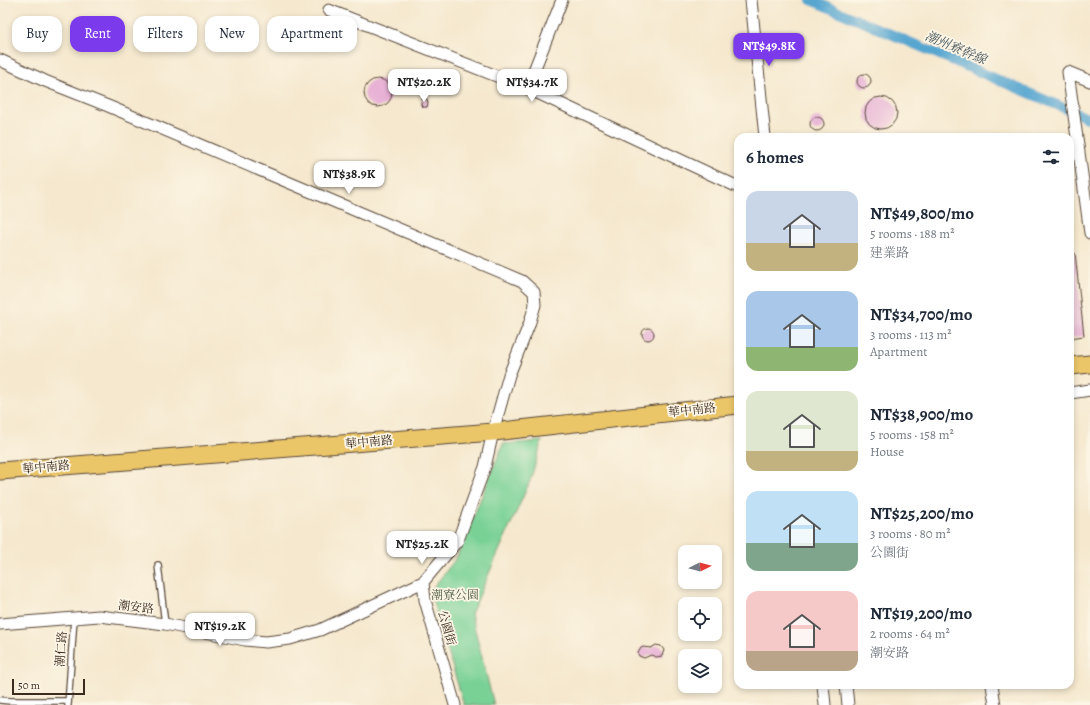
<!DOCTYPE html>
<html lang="en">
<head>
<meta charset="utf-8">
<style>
	body { margin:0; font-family:Alegreya,"Noto Serif TC",serif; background:#f6f6f7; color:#1f2937; height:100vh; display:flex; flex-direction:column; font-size:15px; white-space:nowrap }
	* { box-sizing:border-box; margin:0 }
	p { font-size:13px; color:#747a83 }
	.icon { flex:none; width:22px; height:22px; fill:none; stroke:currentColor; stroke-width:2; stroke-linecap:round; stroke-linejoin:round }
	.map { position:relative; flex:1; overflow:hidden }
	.drawer { position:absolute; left:734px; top:133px; width:340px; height:556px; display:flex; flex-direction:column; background:#fff; border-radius:12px; box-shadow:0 2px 6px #0003 }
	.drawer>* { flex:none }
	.hud { position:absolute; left:12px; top:16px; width:380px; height:36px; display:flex; gap:8px }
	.needle { width:26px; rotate:84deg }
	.controls { position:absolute; left:678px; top:545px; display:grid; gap:8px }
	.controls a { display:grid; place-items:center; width:44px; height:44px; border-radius:8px; background:#fff; box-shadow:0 2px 6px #0003; font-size:20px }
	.scale { position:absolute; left:12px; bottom:10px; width:73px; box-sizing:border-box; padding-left:4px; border:2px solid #3b2a1e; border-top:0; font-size:11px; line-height:14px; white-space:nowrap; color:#3b2a1e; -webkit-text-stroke:3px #fcf5e5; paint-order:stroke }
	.price { position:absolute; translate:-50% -34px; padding:0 9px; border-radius:8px; background:#fff; color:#222; font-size:13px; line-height:26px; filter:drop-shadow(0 1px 2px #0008) }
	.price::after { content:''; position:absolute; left:50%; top:24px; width:12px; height:9px; margin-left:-6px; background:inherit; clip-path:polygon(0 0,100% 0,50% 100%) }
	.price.selected { background:#7c3aed; color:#fff }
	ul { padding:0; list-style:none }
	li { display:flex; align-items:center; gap:12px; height:100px; padding:0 12px }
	li span { display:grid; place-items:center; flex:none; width:112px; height:80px; border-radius:12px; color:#555 }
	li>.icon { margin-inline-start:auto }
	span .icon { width:48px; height:48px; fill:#fffc; stroke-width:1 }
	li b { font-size:17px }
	h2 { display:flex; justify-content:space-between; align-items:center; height:48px; padding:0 12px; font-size:17px }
	.pill { padding:0 14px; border-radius:12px; background:#fff; box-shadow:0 2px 6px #0003; font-size:14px; line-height:36px }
	.pill.selected { background:#7c3aed; color:#fff }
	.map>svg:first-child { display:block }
</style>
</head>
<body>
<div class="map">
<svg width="1090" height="705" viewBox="0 0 1090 705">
	<rect width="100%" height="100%" fill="#fcf5e5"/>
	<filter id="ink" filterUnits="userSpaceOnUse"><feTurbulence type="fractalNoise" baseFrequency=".025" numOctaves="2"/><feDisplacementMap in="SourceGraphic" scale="8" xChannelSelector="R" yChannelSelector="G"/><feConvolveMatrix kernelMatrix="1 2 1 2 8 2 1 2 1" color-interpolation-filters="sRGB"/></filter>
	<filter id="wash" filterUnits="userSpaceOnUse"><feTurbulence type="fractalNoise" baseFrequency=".012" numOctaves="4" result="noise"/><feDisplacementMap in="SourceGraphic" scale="16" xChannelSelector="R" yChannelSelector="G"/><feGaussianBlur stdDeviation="0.9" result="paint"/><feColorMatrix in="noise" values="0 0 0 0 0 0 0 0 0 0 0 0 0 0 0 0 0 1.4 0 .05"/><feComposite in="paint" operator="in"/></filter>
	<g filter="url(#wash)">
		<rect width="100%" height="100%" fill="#f5e8ce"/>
		<path fill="#79d196" stroke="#5a7e5a" d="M542 441 530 481 471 614 494 705H464L430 592 457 557 503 444Z"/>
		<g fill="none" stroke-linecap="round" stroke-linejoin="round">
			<path stroke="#56a6d0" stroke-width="10" d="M811 0 1090 119"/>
		</g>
		<g id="blocks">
			<path fill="#e6add4" d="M277 29a8 8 0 1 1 16 0a8 8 0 1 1-16 0Z
				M857 81a7 7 0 1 1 14 0a7 7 0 1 1-14 0Z
				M364 93a14 14 0 1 1 28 0a14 14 0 1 1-28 0Z
				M865 113a16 16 0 1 1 32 0a16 16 0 1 1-32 0Z
				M422 99H427L428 103 427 107H423L421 105V103Z
				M810 124a7 7 0 1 1 14 0a7 7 0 1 1-14 0Z
				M1075 253 1084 336 1070 338V254Z
				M642 334a6 6 0 1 1 12 0a6 6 0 1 1-12 0Z
				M656 645 661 646 664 650 662 656 656 657 651 655 644 658 639 656 638 653 641 648 643 647 651 648Z"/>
		</g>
	</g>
	<g filter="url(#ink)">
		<use href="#blocks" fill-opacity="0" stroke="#574638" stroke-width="1"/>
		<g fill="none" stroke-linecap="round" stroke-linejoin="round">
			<defs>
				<path id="service" d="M158 565 165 624
					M0 700 10 701H68
					M68 705 74 618"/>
				<path id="minor" d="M751 0 765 137
					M329 10 527 88 738 187
					M0 60 45 81 108 106 522 281 534 292 535 305 529 325 509 375 493 432 485 467 458 540 423 582 425 600 455 705
					M1068 72 1090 233
					M1068 72 1090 81
					M527 88 562 0
					M1070 393 1090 390
					M0 624 99 616 165 624 245 640 266 642 290 639 320 630 423 582
					M823 685 825 705
					M846 685 848 705
					M992 685 995 705"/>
				<path id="primary" d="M1070 366 1090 364
					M0 471 493 432 738 405"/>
			</defs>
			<use href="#service" stroke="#574638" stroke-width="8"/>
			<use href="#minor" stroke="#574638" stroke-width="13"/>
			<use href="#primary" stroke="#574638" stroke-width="19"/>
			<use href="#service" stroke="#fff" stroke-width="5.5"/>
			<use href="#minor" stroke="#fff" stroke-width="11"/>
			<use href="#primary" stroke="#ebc669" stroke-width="17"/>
		</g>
	</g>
	<g text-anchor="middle" stroke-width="3.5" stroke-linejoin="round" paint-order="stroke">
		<g font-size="12" fill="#3b2a1e" stroke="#fcf5e5">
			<text transform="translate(692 410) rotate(-6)" y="4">華中南路</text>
			<text transform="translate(369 442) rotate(-5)" y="4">華中南路</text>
			<text transform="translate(46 467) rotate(-5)" y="4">華中南路</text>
			<text transform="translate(136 607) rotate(7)" y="4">潮安路</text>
			<text transform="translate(447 628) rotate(74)" y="4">公園街</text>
			<text transform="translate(61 649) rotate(-86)" y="4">潮仁路</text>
		</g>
		<g font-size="12" fill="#4e5c42" stroke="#fcf5e5">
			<text x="455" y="599">潮寮公園</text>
		</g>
		<g font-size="13" font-style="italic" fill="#44555c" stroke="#fcf5e5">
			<text transform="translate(956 47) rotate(23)" y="5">潮州寮幹線</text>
		</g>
	</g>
</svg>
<div class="controls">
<a><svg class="needle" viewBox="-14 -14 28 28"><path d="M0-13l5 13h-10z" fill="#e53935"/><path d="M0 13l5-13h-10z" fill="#747a83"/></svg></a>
<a><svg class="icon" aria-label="locate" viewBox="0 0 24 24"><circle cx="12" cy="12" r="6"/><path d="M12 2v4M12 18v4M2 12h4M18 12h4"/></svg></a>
<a><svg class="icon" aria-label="layers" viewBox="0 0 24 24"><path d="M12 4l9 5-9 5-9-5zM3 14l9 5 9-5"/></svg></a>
</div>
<div class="scale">50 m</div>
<b class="price selected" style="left:769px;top:67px">NT$49.8K</b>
<b class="price" style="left:424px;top:103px">NT$20.2K</b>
<b class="price" style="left:532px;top:103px">NT$34.7K</b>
<b class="price" style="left:349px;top:195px">NT$38.9K</b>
<b class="price" style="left:422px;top:565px">NT$25.2K</b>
<b class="price" style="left:220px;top:647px">NT$19.2K</b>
<div class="hud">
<a class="pill">Buy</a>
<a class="pill selected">Rent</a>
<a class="pill">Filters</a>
<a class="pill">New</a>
<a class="pill">Apartment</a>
</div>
<section class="drawer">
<h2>6 homes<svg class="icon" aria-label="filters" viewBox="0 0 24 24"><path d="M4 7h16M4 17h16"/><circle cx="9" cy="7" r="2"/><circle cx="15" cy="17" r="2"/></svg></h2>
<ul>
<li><span style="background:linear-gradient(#c9d6e8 65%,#c2b280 0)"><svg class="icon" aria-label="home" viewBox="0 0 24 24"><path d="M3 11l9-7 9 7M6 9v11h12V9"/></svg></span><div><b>NT$49,800/mo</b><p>5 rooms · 188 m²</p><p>建業路</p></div></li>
<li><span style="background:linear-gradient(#a9c7e8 70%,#8fb573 0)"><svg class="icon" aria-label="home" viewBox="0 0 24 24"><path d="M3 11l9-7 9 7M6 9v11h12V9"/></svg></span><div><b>NT$34,700/mo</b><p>3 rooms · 113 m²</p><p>Apartment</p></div></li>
<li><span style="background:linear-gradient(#dfe7d0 75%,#c2b280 0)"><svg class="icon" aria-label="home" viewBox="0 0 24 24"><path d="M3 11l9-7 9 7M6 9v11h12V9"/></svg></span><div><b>NT$38,900/mo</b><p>5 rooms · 158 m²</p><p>House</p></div></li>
<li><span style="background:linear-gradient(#bfe0f5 65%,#7fa58c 0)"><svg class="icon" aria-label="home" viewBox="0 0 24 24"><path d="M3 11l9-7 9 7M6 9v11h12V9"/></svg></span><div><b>NT$25,200/mo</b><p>3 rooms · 80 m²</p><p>公園街</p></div></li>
<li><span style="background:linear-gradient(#f6c9c9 75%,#b9a48a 0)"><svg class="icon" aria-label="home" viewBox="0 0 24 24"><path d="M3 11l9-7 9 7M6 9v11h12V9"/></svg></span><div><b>NT$19,200/mo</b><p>2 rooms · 64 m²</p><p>潮安路</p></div></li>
</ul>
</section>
</div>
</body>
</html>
